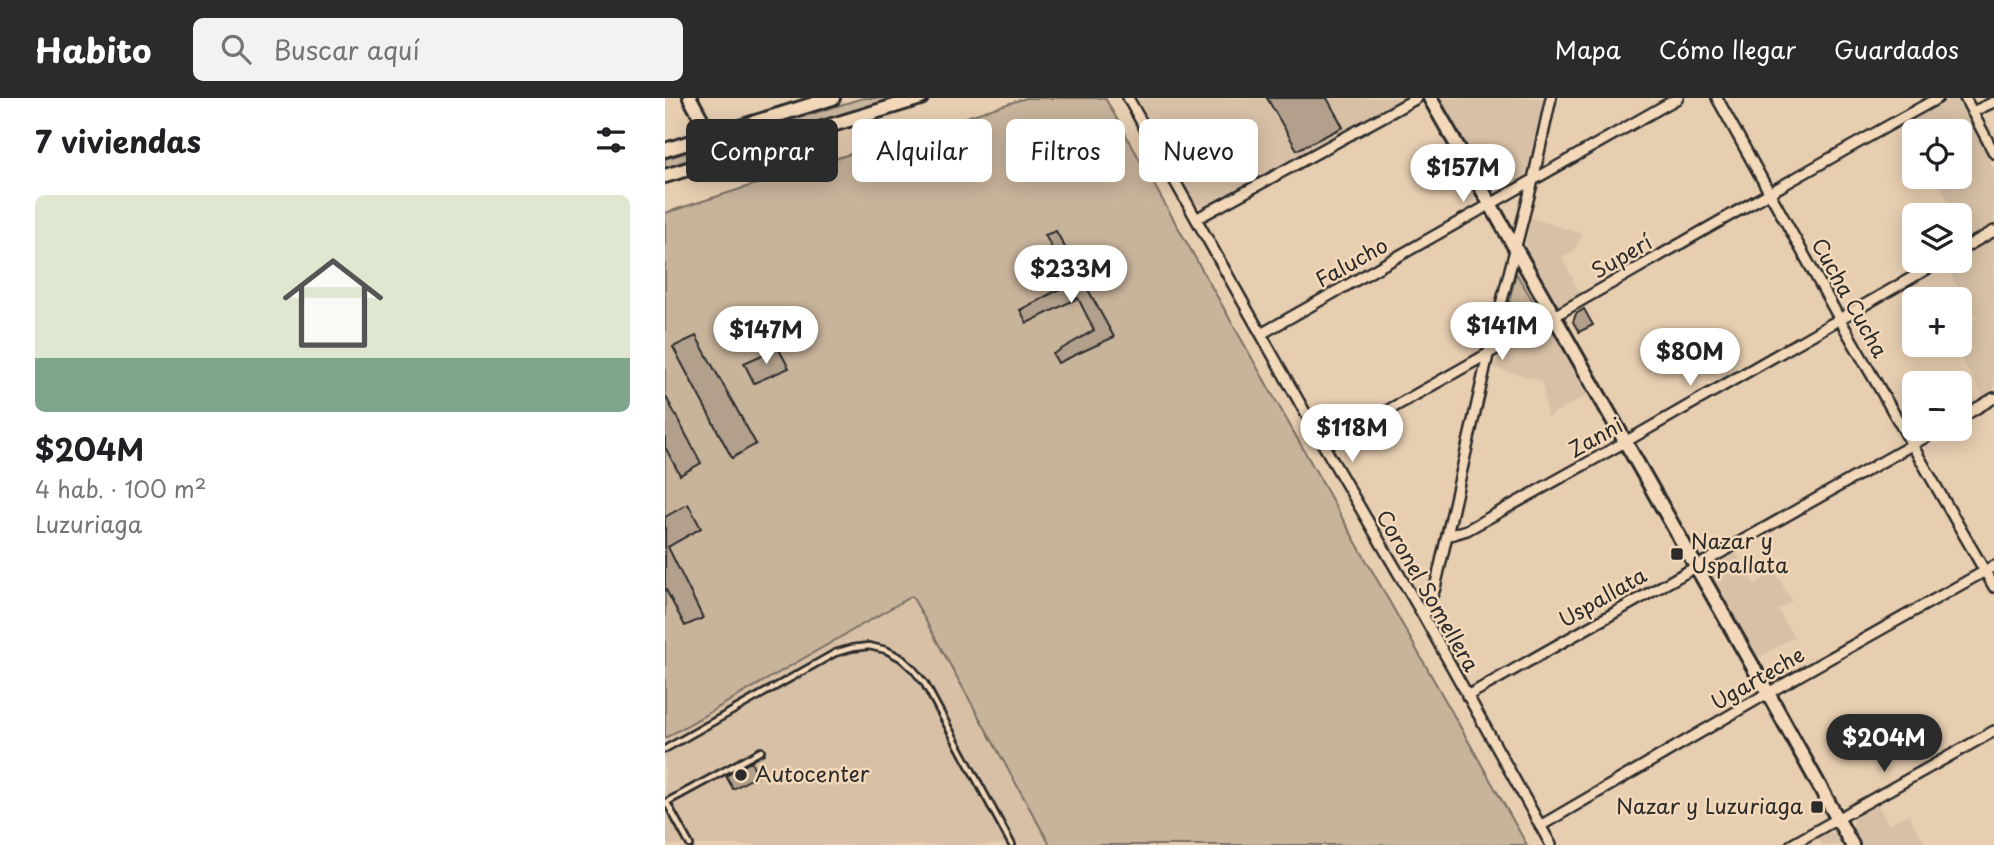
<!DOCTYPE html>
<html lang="es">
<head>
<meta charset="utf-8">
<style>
	body { margin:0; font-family:"Playpen Sans",sans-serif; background:#f2f2f2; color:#202124; height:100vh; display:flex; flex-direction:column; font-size:26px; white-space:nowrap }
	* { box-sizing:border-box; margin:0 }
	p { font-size:23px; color:#757577 }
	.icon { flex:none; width:38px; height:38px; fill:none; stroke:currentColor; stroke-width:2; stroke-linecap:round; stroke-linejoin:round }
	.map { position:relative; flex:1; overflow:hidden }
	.details { display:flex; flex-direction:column; background:#fff; width:665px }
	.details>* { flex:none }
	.guide { position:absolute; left:21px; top:21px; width:665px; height:63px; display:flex; gap:14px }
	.buttons { position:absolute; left:1237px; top:21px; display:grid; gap:14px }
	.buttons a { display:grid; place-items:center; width:70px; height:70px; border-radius:10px; background:#fff; box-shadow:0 4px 18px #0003; font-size:35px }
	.price { position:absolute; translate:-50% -60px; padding:0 16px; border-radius:24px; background:#fff; color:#222; font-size:23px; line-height:46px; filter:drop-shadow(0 2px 4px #0008) }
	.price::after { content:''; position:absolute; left:50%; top:42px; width:21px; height:16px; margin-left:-10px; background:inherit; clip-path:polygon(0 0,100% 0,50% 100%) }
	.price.active { background:#2b2b2b; color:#fff }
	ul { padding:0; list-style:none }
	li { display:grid; align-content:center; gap:14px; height:371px; padding:0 35px }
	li+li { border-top:2px solid #e0e0e0 }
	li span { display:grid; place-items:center; height:217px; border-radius:10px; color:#555 }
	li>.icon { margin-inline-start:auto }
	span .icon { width:126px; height:126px; fill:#fffc; stroke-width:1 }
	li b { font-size:30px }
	h2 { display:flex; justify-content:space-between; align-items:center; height:84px; padding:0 35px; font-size:30px }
	.chip { padding:0 24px; border-radius:10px; background:#fff; box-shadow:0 4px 18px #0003; font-size:24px; line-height:63px }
	.chip.active { background:#2b2b2b; color:#fff }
	header { display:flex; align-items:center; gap:42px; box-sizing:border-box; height:98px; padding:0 35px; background:#2b2b2b; color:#fff }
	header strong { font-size:33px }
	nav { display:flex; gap:38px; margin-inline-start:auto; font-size:24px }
	.search { width:490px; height:63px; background:#f2f2f2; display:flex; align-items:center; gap:18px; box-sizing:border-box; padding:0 24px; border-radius:10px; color:#757577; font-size:26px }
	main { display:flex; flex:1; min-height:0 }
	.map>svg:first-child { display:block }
</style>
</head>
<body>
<header>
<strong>Habito</strong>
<div class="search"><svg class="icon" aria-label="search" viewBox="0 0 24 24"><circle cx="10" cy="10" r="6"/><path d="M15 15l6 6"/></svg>Buscar aquí</div>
<nav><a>Mapa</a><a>Cómo llegar</a><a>Guardados</a></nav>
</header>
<main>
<section class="details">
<h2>7 viviendas<svg class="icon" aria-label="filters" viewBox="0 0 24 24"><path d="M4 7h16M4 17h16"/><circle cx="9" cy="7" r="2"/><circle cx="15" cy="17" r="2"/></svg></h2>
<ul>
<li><span style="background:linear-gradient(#dfe7d0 75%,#7fa58c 0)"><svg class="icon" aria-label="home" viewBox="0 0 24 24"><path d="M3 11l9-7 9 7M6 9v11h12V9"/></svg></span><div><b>$204M</b><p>4 hab. · 100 m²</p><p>Luzuriaga</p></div></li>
</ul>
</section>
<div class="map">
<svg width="1329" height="747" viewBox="0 0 1329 747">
	<rect width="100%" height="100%" fill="#e7ceb1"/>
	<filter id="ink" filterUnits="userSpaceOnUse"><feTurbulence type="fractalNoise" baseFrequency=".0143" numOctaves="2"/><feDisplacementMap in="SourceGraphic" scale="14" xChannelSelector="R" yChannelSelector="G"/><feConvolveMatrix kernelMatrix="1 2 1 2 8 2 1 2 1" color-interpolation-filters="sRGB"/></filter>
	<g filter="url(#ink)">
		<path fill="#d7c0a6" d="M472 0H743L538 109 529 105Z
			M773 0H879L862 81 834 98 828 96 824 92Z
			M1282 0 1293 1 1329 71V127L1304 141 1295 124V117H1291L1270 79H1295V33H1250L1249 42 1239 23Z
			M866 120 918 136 908 154 897 159 916 198 897 210 888 206 860 157V148Z
			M1329 140V294L1319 299 1287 247H1295V231L1311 220 1280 167 1287 163H1295V158Z
			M879 229 888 231 926 295 882 319 877 283 829 270 834 255 838 252Z
			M1070 453 1089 486 1110 474 1127 503 1113 512 1129 539 1092 561 1043 476 1042 472 1045 467Z
			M247 497 385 747H0V640Z
			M1212 706 1224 726 1243 716 1261 747H1197L1187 730 1189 721Z
			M1161 734 1176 737 1182 747H1157L1153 739Z"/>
		<path fill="#c8b39b" stroke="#7a6f63" stroke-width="2" d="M198 0H245L76 50 73 45V40L78 37Z
			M361 0H440L862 747H385L247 498 0 640V115Z
			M30 52 38 54 36 58 0 70V61Z
			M851 175 874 213 837 233Z"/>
		<path fill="#b2a08c" stroke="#2b2b2b" stroke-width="2" d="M602 0H662L678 29 632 52Z
			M391 133 449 239 393 265 388 256 429 232 413 200 362 225 355 212 406 185 380 137Z
			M919 211 928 227 914 234 908 224 911 216Z
			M31 238 91 346 67 360 8 249Z
			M113 250 124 270 89 285 79 265Z
			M0 297 36 365 15 377 0 349Z
			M23 406 36 430 3 449 38 520 20 528 0 490V419Z
			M86 664 93 677 68 691 61 678Z"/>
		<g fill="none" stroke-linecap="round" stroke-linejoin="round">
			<defs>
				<path id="lane" d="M0 651 170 555 187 550 204 548 221 552 236 560 248 571 260 586 347 747
					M0 705 96 653
					M2 705 25 747"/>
				<path id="street" d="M463 0 659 348 759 519 886 747
					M1052 0 1174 220 1329 489
					M1300 0 1329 55
					M1307 14 1329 4
					M531 121 752 0
					M1295 152 1329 133
					M596 236 1013 0
					M1295 320 1329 300
					M659 348C865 234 1067 114 1273 0
					M782 438 802 432 960 344 1276 163
					M759 519 770 490 823 257 868 82 886 0
					M802 598 1275 331
					M875 728 1103 595 1329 468
					M1126 747 1329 633"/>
				<path id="secondary" d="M25 0 45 37 55 60
					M765 0 1103 595 1187 747
					M0 52 168 0
					M0 78 256 0"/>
			</defs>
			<use href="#lane" stroke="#2b2b2b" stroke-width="10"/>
			<use href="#street" stroke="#2b2b2b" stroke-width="14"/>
			<use href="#secondary" stroke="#2b2b2b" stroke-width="18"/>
			<use href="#lane" stroke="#f3d9ba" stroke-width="4.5"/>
			<use href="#street" stroke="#f3d9ba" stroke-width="9"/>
			<use href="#secondary" stroke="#f3d9ba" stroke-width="12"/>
		</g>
	</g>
	<g fill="#2b2b2b" stroke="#f3d9ba" stroke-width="2.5">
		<rect x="1005" y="449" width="14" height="14" rx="3.5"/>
		<circle cx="76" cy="677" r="7"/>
		<rect x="1145" y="702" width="14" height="14" rx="3.5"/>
	</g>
	<g text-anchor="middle" stroke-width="5" stroke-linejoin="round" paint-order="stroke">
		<g font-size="21" fill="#2b2b2b" stroke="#f3d9ba">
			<text transform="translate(957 159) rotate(-30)" y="7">Superí</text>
			<text transform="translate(687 165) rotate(-29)" y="7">Falucho</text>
			<text transform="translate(1184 200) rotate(61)" y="7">Cucha Cucha</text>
			<text transform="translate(931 340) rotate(-29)" y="7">Zanni</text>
			<text transform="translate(762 493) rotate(60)" y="7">Coronel Somellera</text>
			<text transform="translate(938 500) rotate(-30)" y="7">Uspallata</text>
			<text transform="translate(1093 581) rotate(-30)" y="7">Ugarteche</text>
		</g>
		<g font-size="21" fill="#2b2b2b" stroke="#f3d9ba" text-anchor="start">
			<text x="1026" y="451">Nazar y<tspan x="1026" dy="24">Uspallata</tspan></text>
			<text x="90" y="684">Autocenter</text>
			<text x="1138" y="716" text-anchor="end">Nazar y Luzuriaga</text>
		</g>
	</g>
</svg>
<div class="buttons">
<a><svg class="icon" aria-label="locate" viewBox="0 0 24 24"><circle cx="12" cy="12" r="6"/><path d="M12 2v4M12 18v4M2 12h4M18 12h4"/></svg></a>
<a><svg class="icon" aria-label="layers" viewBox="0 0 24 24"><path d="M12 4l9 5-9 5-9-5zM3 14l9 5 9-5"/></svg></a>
<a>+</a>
<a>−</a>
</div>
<b class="price" style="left:798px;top:106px">$157M</b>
<b class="price" style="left:406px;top:207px">$233M</b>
<b class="price" style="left:837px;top:264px">$141M</b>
<b class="price" style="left:101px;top:268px">$147M</b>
<b class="price" style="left:1025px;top:290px">$80M</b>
<b class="price" style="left:687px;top:366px">$118M</b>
<b class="price active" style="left:1219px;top:676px">$204M</b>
<div class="guide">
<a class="chip active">Comprar</a>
<a class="chip">Alquilar</a>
<a class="chip">Filtros</a>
<a class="chip">Nuevo</a>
</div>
</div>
</main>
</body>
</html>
